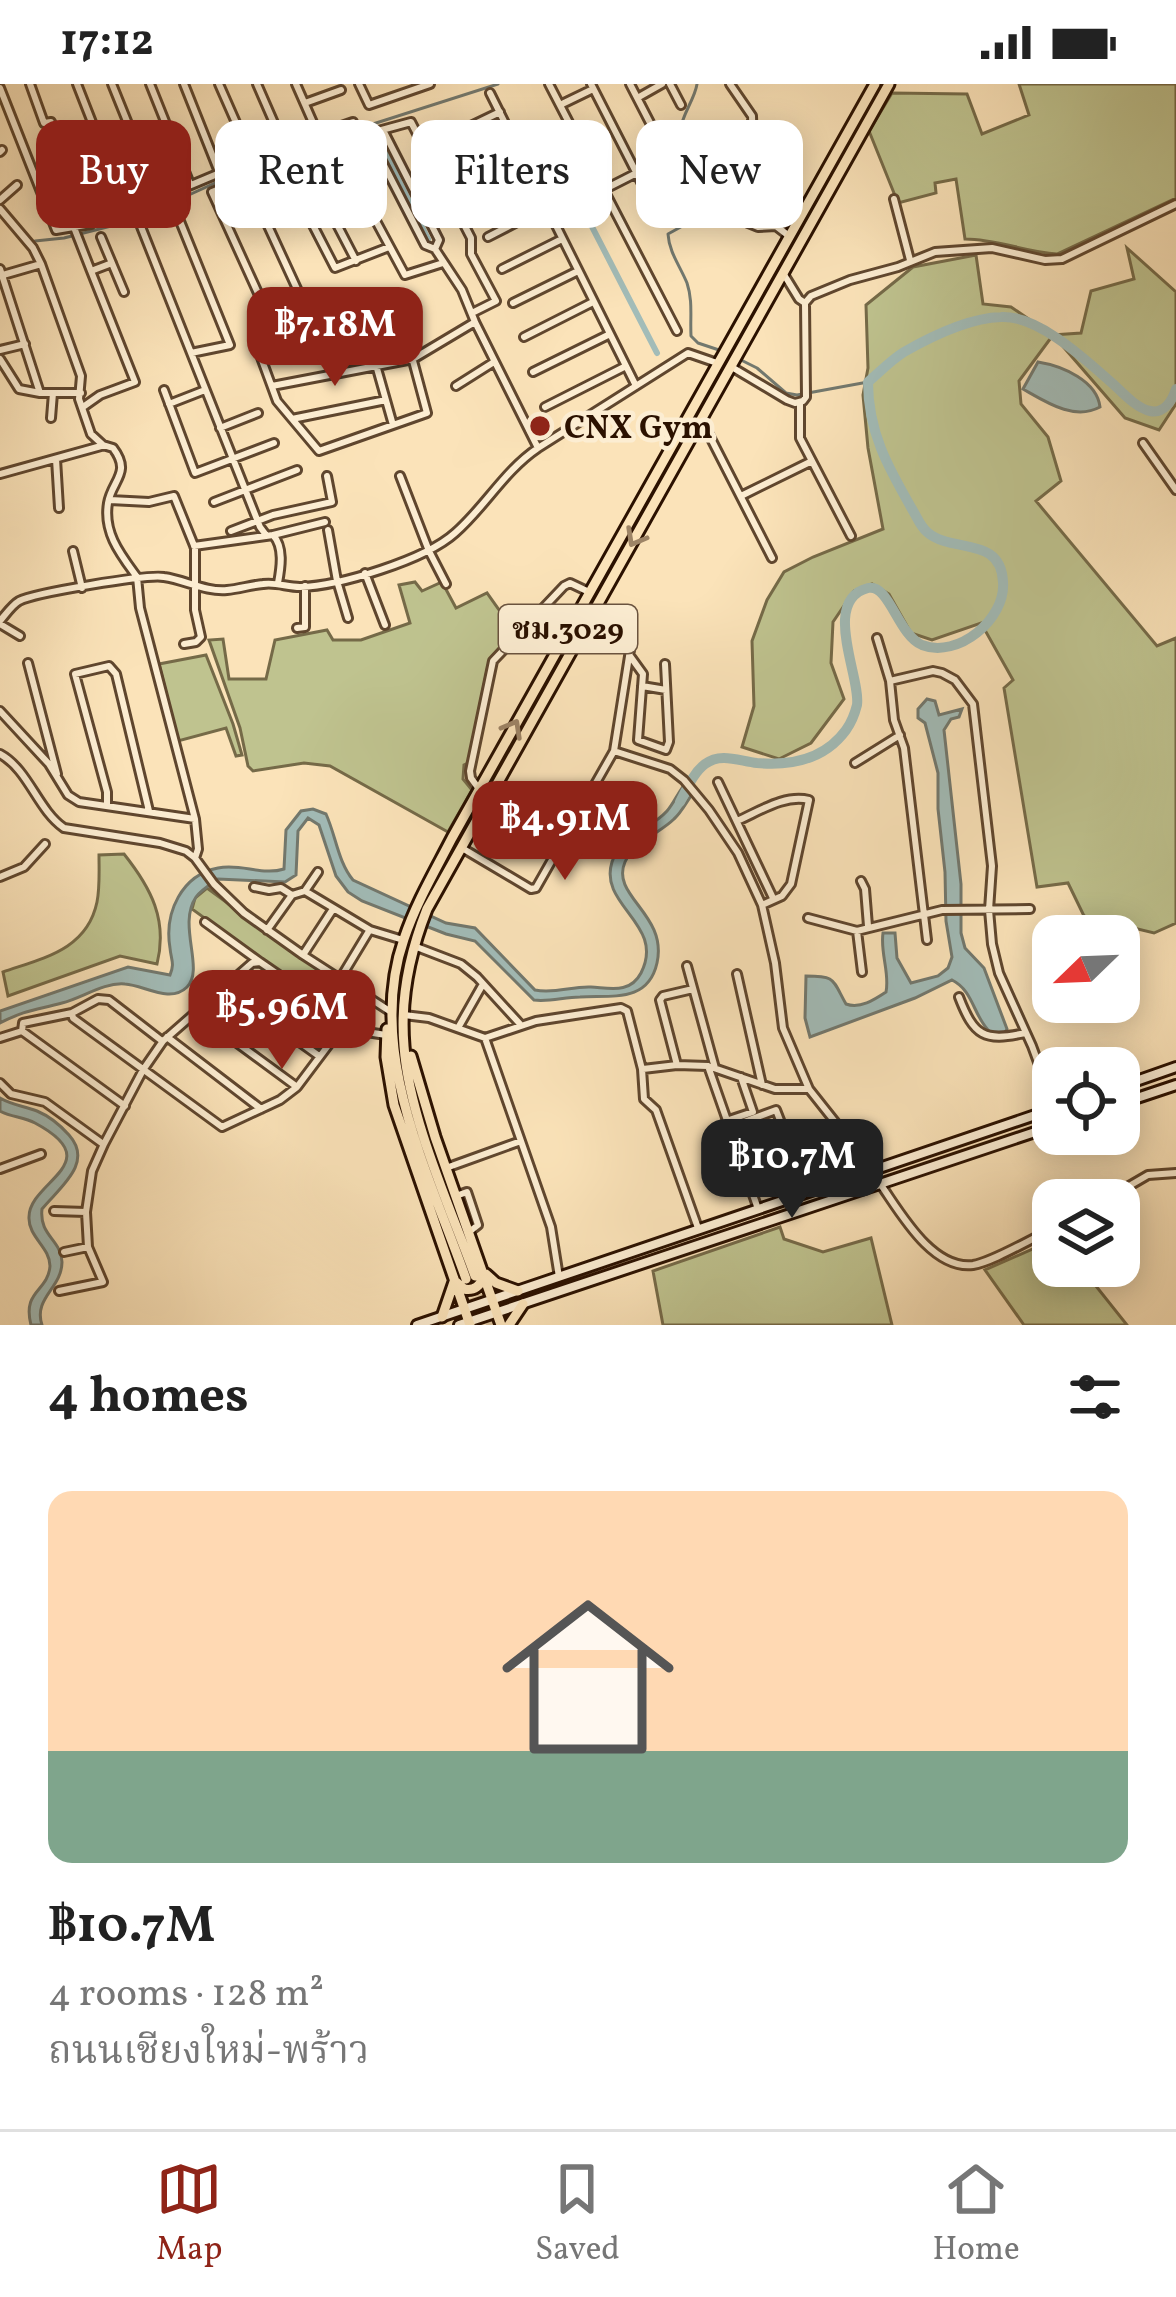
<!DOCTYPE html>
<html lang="en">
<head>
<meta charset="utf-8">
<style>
	body { margin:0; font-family:Vollkorn,"Noto Serif Thai",serif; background:#f6f6f6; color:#222; height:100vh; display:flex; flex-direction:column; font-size:45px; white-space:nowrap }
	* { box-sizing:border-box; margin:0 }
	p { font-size:39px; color:#767676 }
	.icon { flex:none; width:66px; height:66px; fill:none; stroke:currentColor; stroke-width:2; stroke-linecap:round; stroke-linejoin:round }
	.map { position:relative; height:1241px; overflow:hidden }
	.details { display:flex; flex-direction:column; background:#fff; flex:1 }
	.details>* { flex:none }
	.banner { position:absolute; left:36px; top:36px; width:1104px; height:108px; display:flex; gap:24px }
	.needle { width:78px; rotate:247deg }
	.controls { position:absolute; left:1032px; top:831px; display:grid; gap:24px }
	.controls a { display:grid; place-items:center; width:108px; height:108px; border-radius:24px; background:#fff; box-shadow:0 6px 30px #0003; font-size:60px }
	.price { position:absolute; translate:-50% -102px; padding:0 27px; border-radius:24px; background:#8f2418; color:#fff; font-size:39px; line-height:78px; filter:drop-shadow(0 3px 6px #0008) }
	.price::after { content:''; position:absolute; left:50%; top:72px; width:36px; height:27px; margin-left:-18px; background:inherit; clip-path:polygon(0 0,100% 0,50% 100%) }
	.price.on { background:#222; color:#fff }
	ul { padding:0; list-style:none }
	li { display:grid; align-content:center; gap:24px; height:636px; padding:0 48px }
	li+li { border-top:3px solid #e0e0e0 }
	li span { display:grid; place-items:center; height:372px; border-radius:24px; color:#555 }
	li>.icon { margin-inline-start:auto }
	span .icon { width:216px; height:216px; fill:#fffc; stroke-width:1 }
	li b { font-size:51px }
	h2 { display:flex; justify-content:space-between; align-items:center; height:144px; padding:0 48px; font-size:51px }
	.chip { padding:0 42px; border-radius:24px; background:#fff; box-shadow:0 6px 30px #0003; font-size:42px; line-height:108px }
	.chip.on { background:#8f2418; color:#fff }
	.status { display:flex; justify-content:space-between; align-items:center; height:84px; padding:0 60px; background:#fff; direction:ltr }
	.status svg { height:33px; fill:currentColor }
	.tab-bar { display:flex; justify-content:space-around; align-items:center; height:168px; border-top:3px solid #e0e0e0; background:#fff; font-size:33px; color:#767676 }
	.tab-bar a { display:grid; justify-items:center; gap:6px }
	.tab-bar .on { color:#8f2418 }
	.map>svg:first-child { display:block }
</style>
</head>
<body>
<div class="status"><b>17:12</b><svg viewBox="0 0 49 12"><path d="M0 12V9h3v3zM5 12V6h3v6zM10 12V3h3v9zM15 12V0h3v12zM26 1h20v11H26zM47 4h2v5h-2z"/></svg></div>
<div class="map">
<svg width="1176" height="1241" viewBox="0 0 1176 1241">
	<rect width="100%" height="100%" fill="#fbe3b9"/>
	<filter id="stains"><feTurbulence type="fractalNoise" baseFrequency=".00167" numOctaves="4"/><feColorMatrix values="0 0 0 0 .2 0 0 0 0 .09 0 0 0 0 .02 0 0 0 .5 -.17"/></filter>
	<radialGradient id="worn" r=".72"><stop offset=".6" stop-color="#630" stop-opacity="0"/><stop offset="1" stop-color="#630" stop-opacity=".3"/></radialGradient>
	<path fill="#bfc38f" stroke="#756a48" stroke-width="3" d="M1019 0H1176V114L1057 170C1025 168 997 155 965 155L956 95 935 99 936 109 898 119 869 47 892 9 967 10 982 50 1029 31Z
		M1127 164 1176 208V320L1159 346 1125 334 1053 251 1019 297 1021 320 1048 353 1061 397 1036 417 1157 562 1176 554V839L1154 849 1084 832 1068 799 1037 803 1004 604 1013 596 981 539 932 556 911 549 889 510 872 500 854 507 833 538 831 579 844 615 811 659 779 675 742 663 754 622 752 557 767 516 784 488 813 473 883 445 868 364 863 311 868 284 866 221 913 183 976 171 983 220 1011 223 1052 251 1081 249 1091 207 1134 195Z
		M415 498 422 507 442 498 456 524 487 509 514 547 490 575 487 586 468 679 464 681 463 695 472 706 448 748 330 682 304 679 253 687 248 682 240 644 209 556 223 555 229 595H266L275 556 327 546 333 556H361L410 539 399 501Z
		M206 571 233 640 242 671 236 672 226 644 178 657 159 580Z
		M124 770C151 804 168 836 157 880L120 872 8 912 3 888C43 874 87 866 97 818 100 803 99 786 99 771Z
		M207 804 349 909 343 916 307 890 298 902 192 825 195 814Z
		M780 1143 784 1155 823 1168 871 1154 892 1241H663L653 1187Z
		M1053 1156V1182H1080L1127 1241H1024L985 1186Z"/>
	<path fill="#a2bcb8" stroke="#72786e" stroke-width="3" d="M1038 278C1063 282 1097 297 1100 323 1074 337 1046 318 1023 305Z
		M927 615 935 617 939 631 962 625 959 633 951 635 944 646 961 800V849L965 864 984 884 1007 945 1005 949 990 948C973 932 974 907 952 896L915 914 810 953 805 934 806 892C836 892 832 895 846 920 860 925 874 916 886 908 890 889 880 869 883 849H895L897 874 911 899 938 892 948 884 952 873 946 837 945 788 938 725V689L925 639 918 634V625Z
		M682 704 691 712C686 719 681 729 674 735 660 749 634 758 625 778 610 812 668 830 657 879 648 919 612 911 580 913 564 913 550 918 534 916L475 857 446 850 362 817 348 808 336 792 319 741 308 734 298 747 296 791 285 798 218 795C211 800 201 806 196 813 177 841 205 885 187 903 170 920 144 901 125 900 104 898 82 914 62 919 36 926 25 926 0 939V927L128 883 170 891C175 879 171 876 170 864 164 828 182 791 218 784 241 779 262 792 284 785L286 746 301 727 313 725 326 730C336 752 338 778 353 796L446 839 475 844 535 906C555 910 572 902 591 903 610 904 630 910 641 889 666 840 598 822 612 778 620 753 651 745 667 727 673 720 677 711 682 704Z
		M0 1014C12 1021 24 1022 37 1027 49 1032 61 1042 69 1051 94 1079 60 1103 42 1125 39 1152 61 1155 62 1178 62 1204 33 1214 42 1241H31C22 1206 48 1208 50 1182 50 1163 28 1153 29 1133 29 1097 110 1079 35 1039 24 1033 11 1033 0 1027Z"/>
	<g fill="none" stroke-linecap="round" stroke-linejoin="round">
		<path stroke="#72786e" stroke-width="3" d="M697 0C695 15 680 34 681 46 684 70 713 80 716 105L697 134 668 150C669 168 680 182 687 199 693 217 690 233 691 252L698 259 719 266
			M35 157 64 154 115 141 158 125 279 70 498 0
			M739 275 757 284 786 309 797 311 868 298"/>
		<path stroke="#a2bcb8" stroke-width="6" d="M379 57 428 155
			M587 133 657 269"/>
		<path stroke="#a2bcb8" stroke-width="10" d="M680 718C687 705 693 689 705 680 721 668 739 677 757 679 791 682 825 675 846 646 851 639 855 629 857 621 861 593 821 516 868 504 889 499 898 551 922 561 958 575 1006 535 1003 498 1001 451 952 470 927 448 920 442 917 433 912 425 888 383 868 348 868 298 880 288 891 276 904 268 932 252 969 234 1001 233 1038 231 1085 275 1112 299 1122 308 1136 324 1150 327 1164 330 1172 317 1176 305"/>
		<path stroke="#dcc49d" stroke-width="9" stroke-dasharray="9 4.5" stroke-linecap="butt" d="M477 1197 491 1241
			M468 1201 482 1241"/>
		<defs>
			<path id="minor" d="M77 0 127 128 134 125
				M112 0 158 114
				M150 0 190 100
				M184 0 219 88
				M219 0 252 75
				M257 0 284 62
				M296 0 318 50
				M359 0 369 21 430 0
				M549 0 677 247
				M591 0 661 137
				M630 0 692 120
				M670 0 681 21
				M730 0 752 32 754 88 745 118 748 139 758 143 776 142 789 152
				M0 4 56 146 91 140 51 38 44 39 30 0
				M490 9 636 302
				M639 13 662 0
				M305 19 341 6
				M560 21 593 5
				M383 46 439 156 435 165
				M368 50 425 161 435 165 462 206 475 238 538 364
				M446 54 500 28
				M334 59 405 191 443 179
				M0 68 2 66
				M301 71 356 177
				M281 79 335 184 389 163
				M461 88 516 60
				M246 94 321 257
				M169 110 230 261 191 269
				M894 115 910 176
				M0 116 17 101
				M473 119 532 90
				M0 125 33 164 41 180 81 292 79 315 91 350 103 361 113 364C132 389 112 396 108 419 103 449 121 471 137 493
				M550 133 680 67
				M75 146 91 187
				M101 153 124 208
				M488 153 548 122
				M0 185 40 309H81
				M502 185 562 155
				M783 189 799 215 805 219
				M3 191 41 180
				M513 219 578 187
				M805 219 811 212 850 196 898 183 935 168 992 164 1045 176 1062 175 1176 120
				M396 243 409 262 427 329 319 367 277 317 259 268Z
				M371 247 376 281 393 341
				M524 253 593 218
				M283 264 212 108 334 59 411 38 471 154V170L496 217 472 229
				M0 266 25 260
				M0 275 19 305 40 309
				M730 282 787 316 795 319 803 317 806 313 805 219
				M533 288 610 250
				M272 302 413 275 475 238
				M456 302 494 278
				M164 306 195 389 274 359
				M800 319V354L851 452
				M169 320 205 306
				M83 323 100 311 135 298 91 187 112 179
				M545 323 626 282
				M51 334 53 309
				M292 335 386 316
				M702 337 772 474
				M220 344 258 329
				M1143 359 1176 406
				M56 375 59 424
				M0 390 101 362
				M400 392 429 467 446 500
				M741 412 812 377
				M110 416 149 418 174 412 195 464V526L201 553 196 558 184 560
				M214 418 297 386
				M328 446 337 497 348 534
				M231 447 273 431 332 418 327 392
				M266 451 260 443 134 125 284 62 353 38
				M273 451 325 438
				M194 462 273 451C284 463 281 483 278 499
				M73 467 82 504
				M365 489 385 541
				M137 493 140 524 195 735 198 765 195 774
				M0 537C6 530 12 521 19 517 34 509 147 490 164 493 185 496 206 508 227 506 239 505 251 501 263 500 276 498 287 503 300 503 339 502 425 476 455 449 485 423 504 387 538 364L688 269 717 279
				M0 540 20 552
				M297 544 305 543V502
				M877 554 890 597 894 636 904 664 927 856
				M630 572 643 590 638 656 666 666 669 658 665 580
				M28 579 57 690
				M890 597 933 587 942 589 955 596 973 620 992 782 989 826 992 860 999 889 1032 962 1053 1019
				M642 602 666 606
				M0 627 49 680 68 711 79 718 195 735
				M614 667 670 685 684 696 709 726 738 769 762 821 775 879 783 944 809 1005 874 1087
				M0 670C29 686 37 725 64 744L160 759 186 767 195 774 214 800 244 829 303 871 391 928
				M855 679 900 651
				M718 698 773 814
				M479 705 471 694 470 687 493 577 564 502 570 499 589 508
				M107 721V708L75 590 109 582 116 590 149 727
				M737 737C760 727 785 710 809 716L791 800 782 812 762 821
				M513 761 539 710 577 722 559 754 565 757
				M462 764 531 805 536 804 614 667 630 566 623 547 598 521
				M0 793 24 783 45 760
				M861 797 865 805 868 842
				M254 803 269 806 281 804 292 811
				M305 807 370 846 403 856
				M808 834 857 847 942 826 1030 825
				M205 838 260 878
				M267 846 292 811 305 807 318 788
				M857 847 862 888
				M414 862 461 880 477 893 520 940
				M303 871 333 825
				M687 882 715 984
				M737 890 762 1001
				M340 895 369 847
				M223 903 319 972
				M959 913C974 952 984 958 1025 949
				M195 928 297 1003
				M72 929 73 934 222 1043 280 1016 297 1003 345 939
				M404 931 429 934 485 954 536 937 621 924 627 927 642 985 644 1015 656 1026 698 1144
				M458 944 483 900
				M22 947 125 1022
				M167 953 261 1025
				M0 954 22 947 23 939 72 929 98 915 109 916 162 957
				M485 954 551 1143 559 1193
				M677 981 660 916 663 912 693 905
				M708 982 758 1125
				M643 985 677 981 708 982 775 1005H809
				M0 999 11 1010 45 1018 103 1060
				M776 1026 783 1044 743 1059 736 1041Z
				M726 1037 753 1028 741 993
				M446 1084 521 1057
				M0 1085 41 1070
				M881 1101C900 1128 932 1186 973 1181 993 1178 1032 1154 1053 1145
				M456 1112 467 1108 478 1141 469 1148
				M1105 1116 1148 1091 1176 1089
				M54 1127 86 1128
				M64 1168 88 1163
				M59 1207 103 1198 88 1163 86 1128 92 1087 104 1060 143 986 163 957 252 879 260 878 360 947 386 951"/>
			<path id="secondary" d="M1119 1003 1176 983
				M1119 1020 1176 1001
				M417 1241 1053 1025
				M459 1241 1053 1042"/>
			<path id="primary" d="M387 945 386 973 394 1021 470 1241
				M411 972 435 1053 501 1241
				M486 1190 496 1199 518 1207
				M475 1192C450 1123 409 1034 404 962 400 916 410 868 427 825L889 0
				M466 1195C429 1090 365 967 404 855 416 819 435 787 452 754L875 0
				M456 1198 464 1205C474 1207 481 1202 483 1192
				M442 1233 454 1198
				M509 1241 523 1220"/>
		</defs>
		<use href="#minor" stroke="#5f462e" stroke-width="12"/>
		<use href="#secondary" stroke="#2b1100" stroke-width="14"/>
		<use href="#primary" stroke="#2b1100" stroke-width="15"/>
		<use href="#minor" stroke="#fcedd2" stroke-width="6"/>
		<use href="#secondary" stroke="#fcedd2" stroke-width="8"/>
		<use href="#primary" stroke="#fbe3b9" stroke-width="9"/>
	</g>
	<defs><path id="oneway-chevron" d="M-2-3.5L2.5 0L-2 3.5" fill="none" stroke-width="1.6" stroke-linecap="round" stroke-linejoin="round" transform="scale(3)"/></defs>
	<g stroke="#9d8466">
		<use href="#oneway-chevron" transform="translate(635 454) rotate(119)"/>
		<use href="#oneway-chevron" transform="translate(513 644) rotate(-61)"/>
	</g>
	<circle fill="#8f2418" stroke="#fcedd2" stroke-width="4.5" cx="540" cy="342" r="12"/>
	<g text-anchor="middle" stroke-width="9" stroke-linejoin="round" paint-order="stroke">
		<rect fill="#fcedd2" stroke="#6a533f" stroke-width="3" x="499" y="521" width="138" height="48" rx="9"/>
		<g font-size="30" font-weight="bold" fill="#2b1100">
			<text x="568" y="555">ชม.3029</text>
		</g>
		<g font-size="33" font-weight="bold" fill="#2b1100" stroke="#fcedd2" text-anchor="start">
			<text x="564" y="354">CNX Gym</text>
		</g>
	</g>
	<rect width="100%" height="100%" filter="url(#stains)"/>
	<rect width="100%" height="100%" fill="url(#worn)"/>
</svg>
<div class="controls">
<a><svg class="needle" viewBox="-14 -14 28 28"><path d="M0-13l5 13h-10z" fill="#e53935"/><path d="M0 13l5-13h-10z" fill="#767676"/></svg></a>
<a><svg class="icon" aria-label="locate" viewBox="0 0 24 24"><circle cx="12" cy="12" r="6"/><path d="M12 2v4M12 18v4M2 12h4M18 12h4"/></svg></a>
<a><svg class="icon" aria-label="layers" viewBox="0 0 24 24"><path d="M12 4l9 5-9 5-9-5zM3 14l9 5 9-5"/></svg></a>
</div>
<b class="price" style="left:335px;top:305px">฿7.18M</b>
<b class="price" style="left:565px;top:799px">฿4.91M</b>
<b class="price" style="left:282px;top:988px">฿5.96M</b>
<b class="price on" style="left:792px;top:1137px">฿10.7M</b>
<div class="banner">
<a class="chip on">Buy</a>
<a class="chip">Rent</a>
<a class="chip">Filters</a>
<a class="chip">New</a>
</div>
</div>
<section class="details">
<h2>4 homes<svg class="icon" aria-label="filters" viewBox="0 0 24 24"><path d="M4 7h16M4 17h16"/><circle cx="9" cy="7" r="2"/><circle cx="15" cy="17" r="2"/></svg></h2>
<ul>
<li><span style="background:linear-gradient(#ffd9b3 70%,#7fa58c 0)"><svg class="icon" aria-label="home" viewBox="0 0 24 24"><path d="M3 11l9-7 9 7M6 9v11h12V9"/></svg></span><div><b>฿10.7M</b><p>4 rooms · 128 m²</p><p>ถนนเชียงใหม่-พร้าว</p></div></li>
</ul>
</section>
<nav class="tab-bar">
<a class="on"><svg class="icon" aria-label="map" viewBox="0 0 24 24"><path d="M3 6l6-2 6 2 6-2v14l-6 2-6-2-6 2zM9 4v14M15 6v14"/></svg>Map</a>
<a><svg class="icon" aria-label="saved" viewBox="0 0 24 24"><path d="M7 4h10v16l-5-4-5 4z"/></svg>Saved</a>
<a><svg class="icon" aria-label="home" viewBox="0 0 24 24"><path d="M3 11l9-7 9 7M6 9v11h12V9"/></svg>Home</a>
</nav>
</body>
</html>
